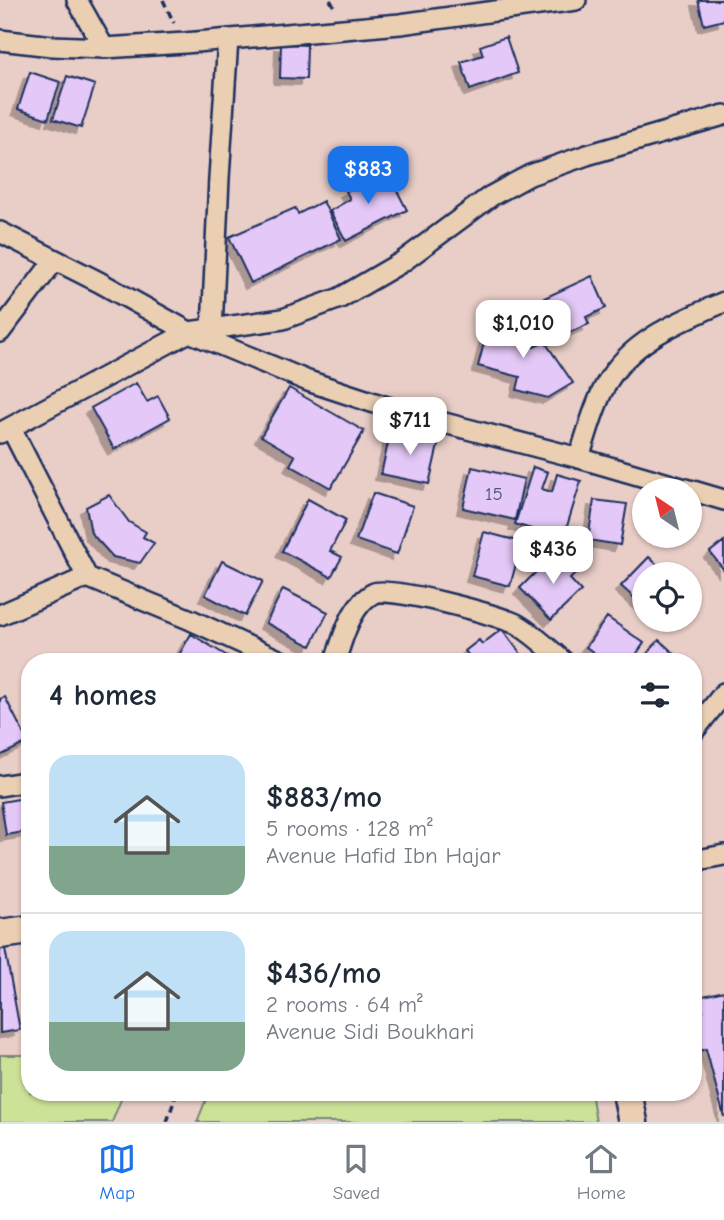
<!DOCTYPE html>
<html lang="en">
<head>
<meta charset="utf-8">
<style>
	body { margin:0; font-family:"Comic Neue",sans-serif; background:#f6f6f7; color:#1f2937; height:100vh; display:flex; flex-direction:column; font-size:26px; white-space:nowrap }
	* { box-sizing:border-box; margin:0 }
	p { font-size:23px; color:#747a83 }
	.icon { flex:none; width:38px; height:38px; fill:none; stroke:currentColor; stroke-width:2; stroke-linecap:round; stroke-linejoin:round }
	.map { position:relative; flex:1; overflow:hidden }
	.side { position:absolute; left:21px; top:653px; width:681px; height:448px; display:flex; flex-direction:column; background:#fff; border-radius:28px; box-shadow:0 2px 5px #0004 }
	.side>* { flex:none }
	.needle { width:46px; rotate:325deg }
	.fabs { position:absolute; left:632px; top:478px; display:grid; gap:14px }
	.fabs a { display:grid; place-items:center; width:70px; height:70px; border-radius:50%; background:#fff; box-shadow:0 2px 5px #0004; font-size:35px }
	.price { position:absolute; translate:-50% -60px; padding:0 16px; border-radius:14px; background:#fff; color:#222; font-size:23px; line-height:46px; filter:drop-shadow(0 2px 4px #0008) }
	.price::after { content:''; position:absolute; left:50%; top:42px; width:21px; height:16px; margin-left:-10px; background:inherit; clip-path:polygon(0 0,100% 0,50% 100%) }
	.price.on { background:#1a73e8; color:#fff }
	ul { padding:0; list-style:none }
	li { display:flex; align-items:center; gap:21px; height:175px; padding:0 28px }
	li+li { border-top:2px solid #e0e1e3 }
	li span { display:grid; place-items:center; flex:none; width:196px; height:140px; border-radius:21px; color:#555 }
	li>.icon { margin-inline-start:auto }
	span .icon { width:84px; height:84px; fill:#fffc; stroke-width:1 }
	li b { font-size:30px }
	h2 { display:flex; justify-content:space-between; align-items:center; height:84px; padding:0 28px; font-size:30px }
	.tab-bar { display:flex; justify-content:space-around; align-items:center; height:98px; border-top:2px solid #e0e1e3; background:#fff; font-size:19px; color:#747a83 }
	.tab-bar a { display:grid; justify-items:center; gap:4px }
	.tab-bar .on { color:#1a73e8 }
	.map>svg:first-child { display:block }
</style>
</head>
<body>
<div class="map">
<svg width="724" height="1122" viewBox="0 0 724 1122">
	<defs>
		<filter id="shadow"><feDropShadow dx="-6" dy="6" stdDeviation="0" flood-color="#0004"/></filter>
	</defs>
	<rect width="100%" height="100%" fill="#e9cdc7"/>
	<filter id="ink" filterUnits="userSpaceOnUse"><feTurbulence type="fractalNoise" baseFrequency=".0143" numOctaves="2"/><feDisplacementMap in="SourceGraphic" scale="14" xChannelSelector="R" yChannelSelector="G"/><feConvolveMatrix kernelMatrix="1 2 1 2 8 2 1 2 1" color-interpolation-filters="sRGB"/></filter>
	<g filter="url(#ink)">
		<path fill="#cce297" stroke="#74887a" stroke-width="2" d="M0 1055H30V1092H124L112 1122H0Z
			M209 1092H591L596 1122H197Z"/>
		<path fill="#e4c8f7" stroke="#1b2f5e" stroke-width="2" filter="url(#shadow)" d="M698 0H724V20L704 25Z
			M506 37 518 73 470 90 461 62 483 55 480 46Z
			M281 44 307 45 306 79 280 78Z
			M30 72 60 82 48 119 18 109Z
			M67 76 95 85 81 128 53 119Z
			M387 171 407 210 346 241 330 211 350 199 346 191Z
			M323 201 341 239 251 283 229 237 295 208 298 214Z
			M592 276 606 308 586 317 589 324 557 338 540 300Z
			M490 320 533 331 529 346 534 347 545 342 573 383 548 398 517 390 520 377 478 366Z
			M136 383 147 402 158 396 170 418 114 449 91 408Z
			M289 388 364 431 331 488 290 465 295 456 261 436Z
			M391 430 439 441 429 484 381 474Z
			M472 467 524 479 515 520 463 508Z
			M533 467 548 472 542 489 552 492 557 474 581 481 563 539 515 524Z
			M373 493 413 506 397 554 356 540Z
			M109 495 129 522 146 532 143 537 154 543 140 563 113 557 91 533 86 507Z
			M308 499 346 520 330 551 342 557 331 577 282 551Z
			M594 500 627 504 620 545 588 540Z
			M484 532 522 542 510 586 472 576Z
			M724 541V570L710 552Z
			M562 551 580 569 570 579 581 591 551 620 520 588 542 566 544 569Z
			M649 557 667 574H644V607L621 586Z
			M222 561 263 581 245 616 205 595Z
			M283 589 328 612 311 646 266 623Z
			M607 617 644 643 631 662H607L586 647Z
			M502 629 523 657 518 662H474L465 651 479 640 482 644Z
			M191 634 237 662H175Z
			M659 640 684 662H644L642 660Z
			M5 697 28 742 0 756V699Z
			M30 797V831L6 835 1 802Z
			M0 943H4L20 1030 0 1033Z
			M724 991V1117L706 1049 696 1052 693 1040V1014L703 1011 699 997Z"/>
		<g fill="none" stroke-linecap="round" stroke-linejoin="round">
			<defs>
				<path id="street" d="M77 0 104 48
					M0 40 52 46 104 48 185 43 400 24 576 0
					M0 232 99 282 189 332 308 381 402 412 579 458 689 490
					M212 329 219 178 228 39
					M0 332 54 261
					M11 428 87 577 191 620 283 662
					M0 433 189 332 283 319 340 298 402 262 491 196 530 175 587 155 724 115
					M579 458C587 434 593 408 605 386 629 341 680 321 724 302
					M690 490 724 500
					M0 615 87 577
					M335 662C342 640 351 604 374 593 388 586 501 615 518 625 535 635 549 649 564 662
					M693 732 724 693
					M0 786 30 781
					M693 861 724 855"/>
				<path id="secondary" d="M0 934 30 930
					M627 1092 633 1122"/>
			</defs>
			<use href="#street" stroke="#1b2f5e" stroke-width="24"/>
			<use href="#secondary" stroke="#1b2f5e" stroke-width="33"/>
			<path stroke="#1b2f5e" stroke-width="3.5" stroke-dasharray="7 5" stroke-linecap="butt" d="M163 0 174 23
				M330 0 336 10
				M167 1122 177 1092"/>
			<use href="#street" stroke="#ebcfb2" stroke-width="19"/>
			<use href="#secondary" stroke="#ebcfb2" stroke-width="28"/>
		</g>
	</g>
	<g text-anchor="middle" stroke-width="5" stroke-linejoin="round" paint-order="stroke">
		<g font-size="19" fill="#4d5584">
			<text x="494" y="500">15</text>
		</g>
	</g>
</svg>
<div class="fabs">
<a><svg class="needle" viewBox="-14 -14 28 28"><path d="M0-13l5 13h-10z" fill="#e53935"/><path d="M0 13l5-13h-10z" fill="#747a83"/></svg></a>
<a><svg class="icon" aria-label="locate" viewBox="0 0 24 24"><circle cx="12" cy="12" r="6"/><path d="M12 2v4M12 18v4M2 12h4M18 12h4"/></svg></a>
</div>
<b class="price on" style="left:368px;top:206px">$883</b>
<b class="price" style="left:523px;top:360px">$1,010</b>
<b class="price" style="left:410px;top:457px">$711</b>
<b class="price" style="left:553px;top:586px">$436</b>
<section class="side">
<h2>4 homes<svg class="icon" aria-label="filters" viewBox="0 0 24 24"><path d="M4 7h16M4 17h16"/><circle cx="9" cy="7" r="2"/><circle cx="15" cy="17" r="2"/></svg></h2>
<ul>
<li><span style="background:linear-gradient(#bfe0f5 65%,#7fa58c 0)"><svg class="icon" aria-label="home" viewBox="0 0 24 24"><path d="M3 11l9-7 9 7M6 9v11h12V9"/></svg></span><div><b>$883/mo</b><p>5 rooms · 128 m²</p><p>Avenue Hafid Ibn Hajar</p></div></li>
<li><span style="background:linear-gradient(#bfe0f5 65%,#7fa58c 0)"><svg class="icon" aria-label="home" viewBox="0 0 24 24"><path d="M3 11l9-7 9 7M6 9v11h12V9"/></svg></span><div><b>$436/mo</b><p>2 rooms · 64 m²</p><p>Avenue Sidi Boukhari</p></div></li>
</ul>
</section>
</div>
<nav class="tab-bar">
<a class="on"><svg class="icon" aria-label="map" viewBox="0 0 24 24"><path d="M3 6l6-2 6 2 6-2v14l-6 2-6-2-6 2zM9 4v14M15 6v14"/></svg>Map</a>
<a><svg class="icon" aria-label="saved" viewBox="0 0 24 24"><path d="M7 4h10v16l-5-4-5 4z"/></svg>Saved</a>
<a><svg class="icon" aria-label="home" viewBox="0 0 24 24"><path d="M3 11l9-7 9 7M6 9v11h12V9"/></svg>Home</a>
</nav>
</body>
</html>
